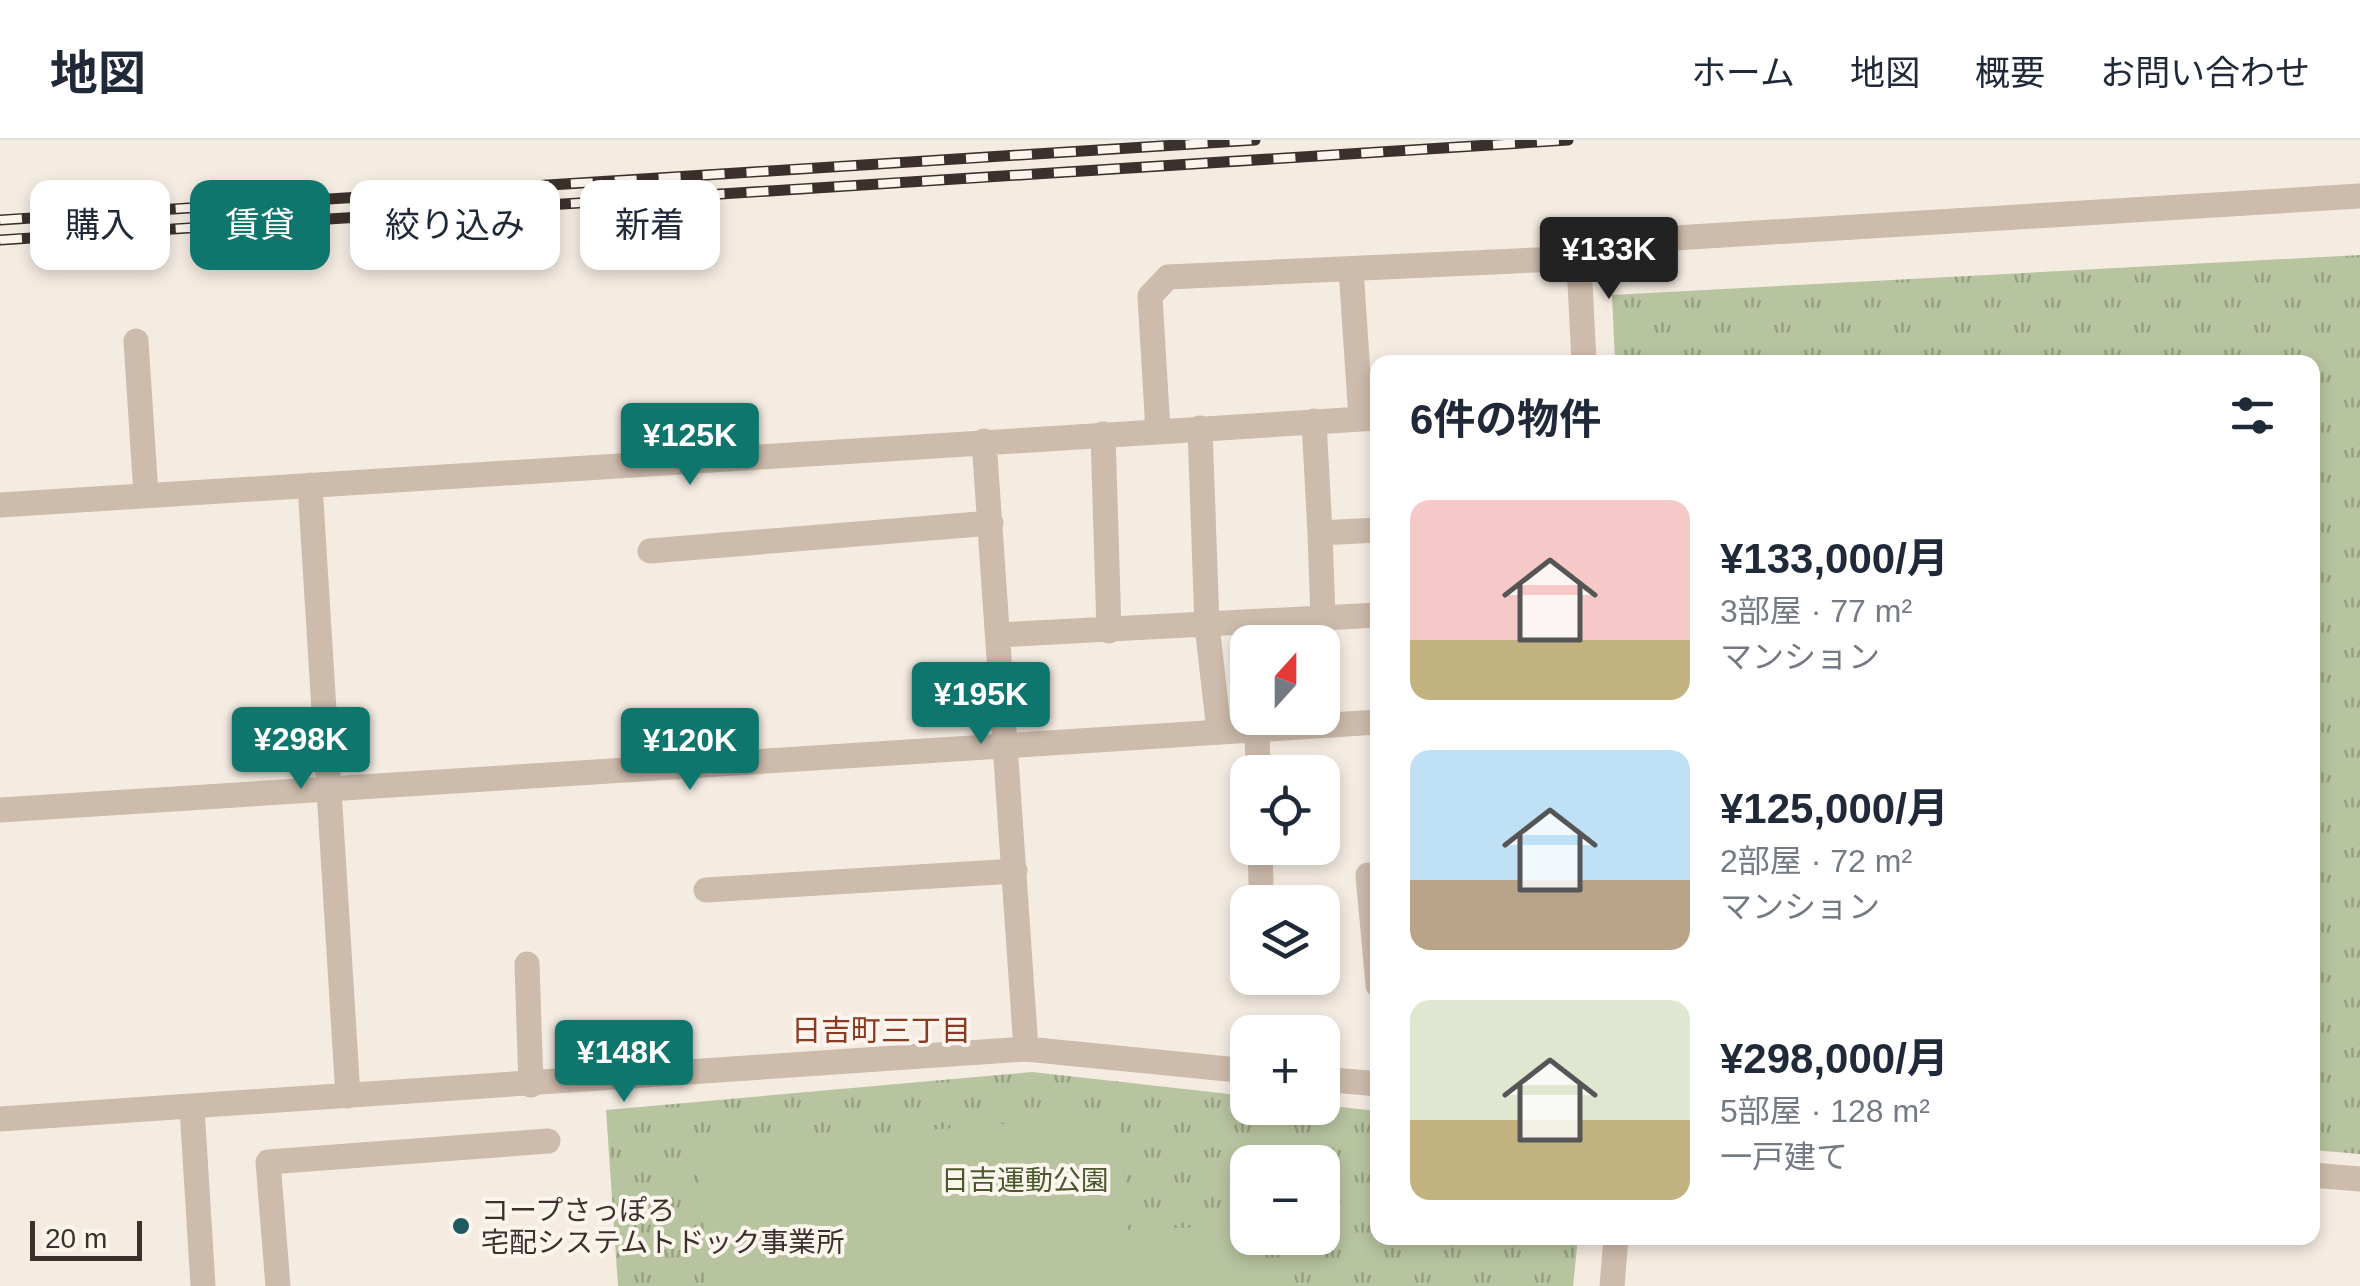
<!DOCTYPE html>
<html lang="ja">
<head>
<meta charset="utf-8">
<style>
	body { margin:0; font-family:Arial,"Noto Sans JP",sans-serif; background:#f6f6f7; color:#1f2937; height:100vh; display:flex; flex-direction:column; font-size:38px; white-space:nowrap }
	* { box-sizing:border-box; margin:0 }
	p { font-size:32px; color:#747a83 }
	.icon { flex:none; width:55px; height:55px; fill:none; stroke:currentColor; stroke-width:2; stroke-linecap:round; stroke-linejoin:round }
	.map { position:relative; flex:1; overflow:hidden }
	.side { position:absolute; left:1370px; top:215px; width:950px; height:890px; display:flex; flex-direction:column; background:#fff; border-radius:20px; box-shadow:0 5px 15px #0003 }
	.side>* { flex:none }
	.guide { position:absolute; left:30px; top:40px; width:950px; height:90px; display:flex; gap:20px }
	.needle { width:65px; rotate:21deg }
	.tools { position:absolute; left:1230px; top:485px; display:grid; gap:20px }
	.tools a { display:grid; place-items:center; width:110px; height:110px; border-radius:20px; background:#fff; box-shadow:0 5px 15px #0003; font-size:50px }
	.scale { position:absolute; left:30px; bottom:25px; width:112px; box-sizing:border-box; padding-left:10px; border:5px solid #3b302b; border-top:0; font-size:28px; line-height:35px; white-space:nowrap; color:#3b302b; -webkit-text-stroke:8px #fbf5ee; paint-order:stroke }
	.price { position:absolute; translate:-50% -85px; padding:0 22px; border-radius:10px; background:#0f766e; color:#fff; font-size:32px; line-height:65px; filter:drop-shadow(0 2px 5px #0008) }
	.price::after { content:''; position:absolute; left:50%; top:60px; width:30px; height:22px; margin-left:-15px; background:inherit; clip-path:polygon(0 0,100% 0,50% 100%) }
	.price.on { background:#222; color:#fff }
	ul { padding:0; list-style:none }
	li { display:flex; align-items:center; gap:30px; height:250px; padding:0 40px }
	li span { display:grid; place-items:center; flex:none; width:280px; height:200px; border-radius:20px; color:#555 }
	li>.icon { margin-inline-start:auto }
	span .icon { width:120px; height:120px; fill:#fffc; stroke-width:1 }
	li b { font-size:42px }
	h2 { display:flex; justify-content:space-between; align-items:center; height:120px; padding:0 40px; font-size:42px }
	.tag { padding:0 35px; border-radius:20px; background:#fff; box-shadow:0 5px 15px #0003; font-size:35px; line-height:90px }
	.tag.on { background:#0f766e; color:#fff }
	header { display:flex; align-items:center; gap:60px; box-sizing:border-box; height:140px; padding:0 50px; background:#fff; border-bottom:2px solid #e0e1e3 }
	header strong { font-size:48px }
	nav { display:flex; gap:55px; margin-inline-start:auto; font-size:35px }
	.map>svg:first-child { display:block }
</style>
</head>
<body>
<header>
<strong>地図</strong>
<nav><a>ホーム</a><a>地図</a><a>概要</a><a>お問い合わせ</a></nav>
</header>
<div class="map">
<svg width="2360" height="1146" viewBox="0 0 2360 1146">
	<defs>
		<pattern id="park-tufts" width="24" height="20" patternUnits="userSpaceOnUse" patternTransform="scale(2.5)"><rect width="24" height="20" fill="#b8c4a0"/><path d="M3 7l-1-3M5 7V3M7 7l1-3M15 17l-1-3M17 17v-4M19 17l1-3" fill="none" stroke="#97a083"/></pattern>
	</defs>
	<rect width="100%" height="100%" fill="#f4ebe1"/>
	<path fill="url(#park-tufts)" fill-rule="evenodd" d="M2360 115V1014L2313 1010 2312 222H1615L1612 155Z
		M1032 932 1247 956 1248 968 1323 965 1377 971 1378 1098H1578L1573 1146H618L606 970ZM1248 1022H1322V1098H1248Z"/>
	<path fill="#b8c4a0" d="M1119 975 1128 1090 1228 1086 1268 1133 1269 1146H707L699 1008Z"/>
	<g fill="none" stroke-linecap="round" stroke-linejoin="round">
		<path stroke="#cdbbac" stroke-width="25" d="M1351 129 1361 279
			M136 201 146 355
			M1584 222 1578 104 2360 56
			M1314 281 1320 393
			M1200 288 1207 485 1219 591
			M1158 291 1150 156 1168 137 1579 118
			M1103 294 1109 491
			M984 301 1026 909
			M310 345 348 956
			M0 365 1378 278
			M650 411 991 383
			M1323 478 1320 393 1378 390
			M999 495 1378 475
			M1257 588 1258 632
			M0 670 1378 582
			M1260 708 1261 742
			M1368 735 1378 845
			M706 750 1015 731
			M527 824 531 945
			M1322 939 1378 944
			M192 968 203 1146
			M0 979 1026 909 1248 931
			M2312 1035 2360 1039
			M278 1146 268 1022 548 1001
			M1612 1146 1616 1098"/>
		<defs>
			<path id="rail" d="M0 80 1255 0
				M0 100 1568 0"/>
		</defs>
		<use href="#rail" stroke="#3b302b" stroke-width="11"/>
		<use href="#rail" stroke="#fbf5ee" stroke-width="8" stroke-dasharray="22" stroke-linecap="butt"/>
	</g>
	<circle fill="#1f5a5e" stroke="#fbf5ee" stroke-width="4" cx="461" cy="1086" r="10"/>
	<g text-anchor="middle" stroke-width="8" stroke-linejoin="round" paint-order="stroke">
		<g font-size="28" fill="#4a5a2e" stroke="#fbf5ee">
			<text x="1025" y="1050">日吉運動公園</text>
		</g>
		<g font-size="28" fill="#3b302b" stroke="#fbf5ee" text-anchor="start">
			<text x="481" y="1080">コープさっぽろ<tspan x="481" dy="32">宅配システムトドック事業所</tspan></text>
		</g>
		<g font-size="30" fill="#8c3b22" stroke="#fbf5ee">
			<text x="881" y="901">日吉町三丁目</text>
		</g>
	</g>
</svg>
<div class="tools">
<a><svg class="needle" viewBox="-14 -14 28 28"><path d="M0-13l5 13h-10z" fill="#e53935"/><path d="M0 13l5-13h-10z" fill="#747a83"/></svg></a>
<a><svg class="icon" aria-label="locate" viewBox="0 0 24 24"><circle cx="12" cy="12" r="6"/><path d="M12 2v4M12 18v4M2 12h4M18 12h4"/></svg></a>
<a><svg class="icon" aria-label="layers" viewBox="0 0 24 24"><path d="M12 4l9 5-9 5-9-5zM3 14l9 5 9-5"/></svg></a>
<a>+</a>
<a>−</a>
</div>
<div class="scale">20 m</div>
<b class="price on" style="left:1609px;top:162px">¥133K</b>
<b class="price" style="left:690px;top:348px">¥125K</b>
<b class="price" style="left:981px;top:607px">¥195K</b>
<b class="price" style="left:301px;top:652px">¥298K</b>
<b class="price" style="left:690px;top:653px">¥120K</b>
<b class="price" style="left:624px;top:965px">¥148K</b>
<div class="guide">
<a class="tag">購入</a>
<a class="tag on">賃貸</a>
<a class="tag">絞り込み</a>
<a class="tag">新着</a>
</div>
<section class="side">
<h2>6件の物件<svg class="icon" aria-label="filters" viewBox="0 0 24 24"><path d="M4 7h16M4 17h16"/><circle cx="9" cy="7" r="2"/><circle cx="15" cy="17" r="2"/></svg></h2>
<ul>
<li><span style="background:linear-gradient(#f6c9c9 70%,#c2b280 0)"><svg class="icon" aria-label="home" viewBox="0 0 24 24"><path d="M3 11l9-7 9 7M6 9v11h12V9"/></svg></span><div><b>¥133,000/月</b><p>3部屋 · 77 m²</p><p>マンション</p></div></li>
<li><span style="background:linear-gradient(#bfe0f5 65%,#b9a48a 0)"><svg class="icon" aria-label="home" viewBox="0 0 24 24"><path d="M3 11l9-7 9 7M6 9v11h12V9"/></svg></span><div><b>¥125,000/月</b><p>2部屋 · 72 m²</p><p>マンション</p></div></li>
<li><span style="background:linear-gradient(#dfe7d0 60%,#c2b280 0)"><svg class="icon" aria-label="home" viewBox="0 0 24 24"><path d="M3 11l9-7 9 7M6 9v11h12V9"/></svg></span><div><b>¥298,000/月</b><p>5部屋 · 128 m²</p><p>一戸建て</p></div></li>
</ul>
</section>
</div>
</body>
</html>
